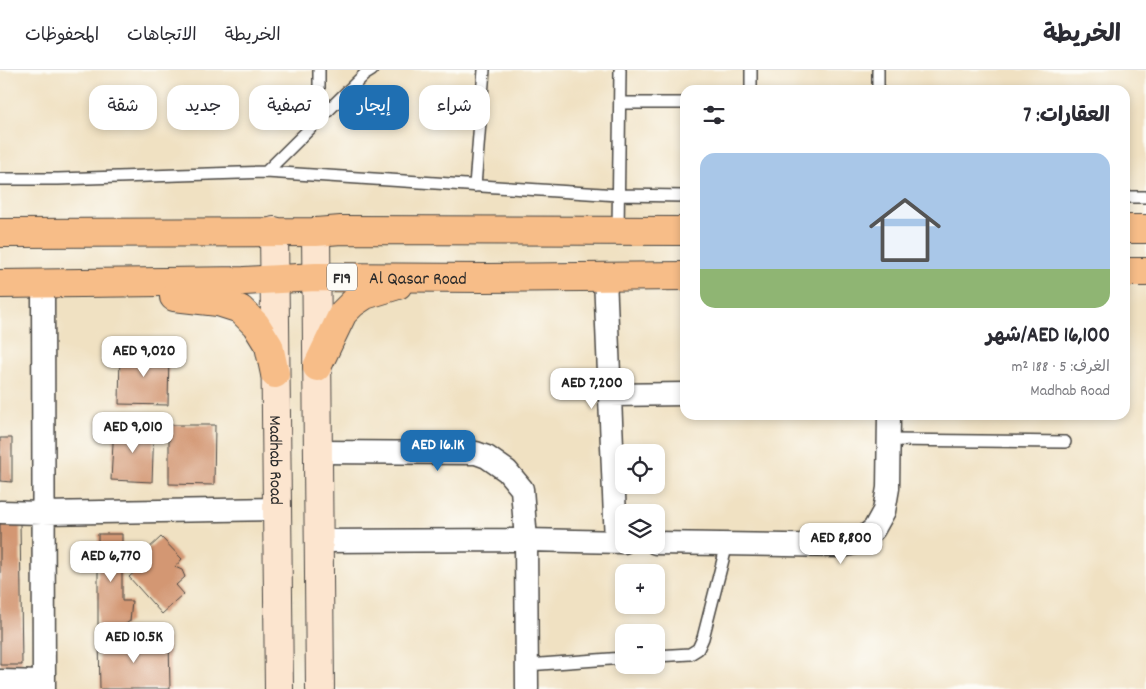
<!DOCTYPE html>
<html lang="ar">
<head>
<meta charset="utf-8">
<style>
	body { margin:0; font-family:Dekko,"Playpen Sans Arabic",sans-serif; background:#f2f2f3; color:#2b2b33; direction:rtl; height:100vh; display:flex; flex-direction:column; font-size:19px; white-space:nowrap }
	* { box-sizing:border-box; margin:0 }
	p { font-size:16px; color:#7c7c81 }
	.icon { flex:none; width:28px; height:28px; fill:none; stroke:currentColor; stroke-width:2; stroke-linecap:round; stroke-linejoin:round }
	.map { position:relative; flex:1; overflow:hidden; direction:ltr }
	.sheet { position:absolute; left:680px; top:15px; width:450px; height:335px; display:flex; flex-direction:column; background:#fff; border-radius:15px; box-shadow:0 2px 8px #0003; direction:rtl }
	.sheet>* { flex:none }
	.guide { position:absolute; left:15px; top:15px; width:475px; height:45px; direction:rtl; display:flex; gap:10px }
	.controls { position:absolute; left:615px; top:374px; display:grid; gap:10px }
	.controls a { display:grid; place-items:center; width:50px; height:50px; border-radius:10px; background:#fff; box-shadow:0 2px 8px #0003; font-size:25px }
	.price { position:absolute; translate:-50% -42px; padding:0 11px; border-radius:10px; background:#fff; color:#222; font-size:16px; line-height:32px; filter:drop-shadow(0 1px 2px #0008) }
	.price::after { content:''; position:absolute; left:50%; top:30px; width:15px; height:11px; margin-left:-8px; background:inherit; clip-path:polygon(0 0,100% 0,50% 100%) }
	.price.selected { background:#1f6fb2; color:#fff }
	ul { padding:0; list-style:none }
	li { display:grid; align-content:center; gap:10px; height:265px; padding:0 20px }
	li span { display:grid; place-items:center; height:155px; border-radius:15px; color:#555 }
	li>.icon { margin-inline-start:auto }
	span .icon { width:90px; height:90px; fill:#fffc; stroke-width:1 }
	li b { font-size:21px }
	h2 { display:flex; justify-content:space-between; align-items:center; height:60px; padding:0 20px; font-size:21px }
	.chip { padding:0 18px; border-radius:15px; background:#fff; box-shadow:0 2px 8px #0003; font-size:18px; line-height:45px }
	.chip.selected { background:#1f6fb2; color:#fff }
	header { display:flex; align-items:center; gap:30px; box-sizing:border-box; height:70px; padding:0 25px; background:#fff; border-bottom:1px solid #e1e1e2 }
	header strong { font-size:24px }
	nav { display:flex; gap:28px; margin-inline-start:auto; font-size:18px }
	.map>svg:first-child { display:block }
</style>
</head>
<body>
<header>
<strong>الخريطة</strong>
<nav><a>الخريطة</a><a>الاتجاهات</a><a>المحفوظات</a></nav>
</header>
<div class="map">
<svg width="1146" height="619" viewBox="0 0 1146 619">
	<rect width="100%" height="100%" fill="#fdfcf7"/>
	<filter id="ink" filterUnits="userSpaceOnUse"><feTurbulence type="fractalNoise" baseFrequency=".02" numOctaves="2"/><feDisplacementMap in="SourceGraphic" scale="10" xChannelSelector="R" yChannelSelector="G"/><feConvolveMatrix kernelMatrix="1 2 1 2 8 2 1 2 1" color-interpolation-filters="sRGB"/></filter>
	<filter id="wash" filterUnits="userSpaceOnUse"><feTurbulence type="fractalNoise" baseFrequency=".0096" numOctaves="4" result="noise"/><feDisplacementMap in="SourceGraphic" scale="20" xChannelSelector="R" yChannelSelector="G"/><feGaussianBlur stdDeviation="1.12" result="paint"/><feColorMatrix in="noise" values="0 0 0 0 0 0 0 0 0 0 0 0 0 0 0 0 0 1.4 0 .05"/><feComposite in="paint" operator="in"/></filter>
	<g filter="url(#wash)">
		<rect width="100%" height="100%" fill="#f0e1c2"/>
		<g id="blocks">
			<path fill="#d39773" d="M120 282 169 283 168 335 119 334Z
				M114 355 154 357 152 412 111 410Z
				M169 355H215L214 415 169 414Z
				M0 368H12V412L0 411Z
				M20 452 22 595H0V453Z
				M98 464H122V531H132L130 551 120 558 98 557Z
				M161 467 182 489 175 497 182 500 185 507 176 515 184 524 162 544 129 507 137 500 132 494Z
				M99 569H169L170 619H100Z"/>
		</g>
	</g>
	<g filter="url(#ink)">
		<use href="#blocks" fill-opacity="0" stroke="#494642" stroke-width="1"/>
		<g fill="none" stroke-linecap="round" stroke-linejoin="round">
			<defs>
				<path id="lane" d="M751 0V20
					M878 20V0
					M620 33H685
					M319 50V0
					M266 102 364 5 372 0
					M0 109H58L266 102 618 125 685 126
					M475 116 484 0
					M1125 127H1146
					M618 161 620 0
					M889 370 1065 372
					M656 586 690 584 698 579 703 568 727 474
					M527 595 624 588"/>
				<path id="street" d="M605 207 616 472
					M43 214 44 619
					M610 325 685 324
					M318 382 476 383 487 387 507 401 522 419 526 470 624 472
					M0 442 43 443 277 439
					M319 471 526 470 527 619
					M656 473 843 476 858 472 874 459 884 441 888 418 889 345
					M0 611 44 612"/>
				<g id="secondary">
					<path id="s1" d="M274 161 279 619"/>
					<path d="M316 162 320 619"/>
				</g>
				<g id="primary">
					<path d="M1125 159H1146"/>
					<path d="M0 163 316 162 341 160 685 161"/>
					<path d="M1125 202H1146"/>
					<path id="s2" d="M0 214 244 211 316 207 485 208 685 206"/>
					<path d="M174 227 218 232 240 239 256 255 269 276 275 304"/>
					<path d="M317 297 343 243 353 233 365 225 398 215"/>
				</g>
			</defs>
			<use href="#lane" stroke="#494642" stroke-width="14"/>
			<use href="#street" stroke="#494642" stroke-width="25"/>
			<use href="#secondary" stroke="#494642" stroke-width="30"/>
			<use href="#primary" stroke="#494642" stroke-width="30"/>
			<use href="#lane" stroke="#fff" stroke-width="11"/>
			<use href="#street" stroke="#fff" stroke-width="22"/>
			<use href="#secondary" stroke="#fce5cf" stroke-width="28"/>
			<use href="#primary" stroke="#f7bd88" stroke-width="28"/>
		</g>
	</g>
	<g text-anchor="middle" stroke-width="4" stroke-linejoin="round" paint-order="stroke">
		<rect fill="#fdfcf7" stroke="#6a6a68" stroke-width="1" x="327" y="193.5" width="30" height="27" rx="4"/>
		<g font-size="16" font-weight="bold" fill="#2b2b2b">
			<text x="342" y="213">F19</text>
		</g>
		<g font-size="18" fill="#2b2b2b" stroke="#fdfcf7">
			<text dy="6" stroke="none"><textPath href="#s2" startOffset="418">Al Qasar Road</textPath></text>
			<text dy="6" stroke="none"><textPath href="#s1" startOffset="229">Madhab Road</textPath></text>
		</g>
	</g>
</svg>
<div class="controls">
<a><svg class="icon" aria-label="locate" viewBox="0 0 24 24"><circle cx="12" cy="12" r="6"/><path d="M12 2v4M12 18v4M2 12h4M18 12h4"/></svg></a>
<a><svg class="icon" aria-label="layers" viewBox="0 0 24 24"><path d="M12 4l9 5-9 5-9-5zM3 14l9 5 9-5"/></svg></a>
<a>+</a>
<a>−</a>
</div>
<b class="price" style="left:144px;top:308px">AED 9,020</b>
<b class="price" style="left:592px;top:340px">AED 7,200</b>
<b class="price" style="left:133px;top:384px">AED 9,010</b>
<b class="price selected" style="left:438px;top:402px">AED 16.1K</b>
<b class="price" style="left:841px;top:495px">AED 8,800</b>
<b class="price" style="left:111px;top:513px">AED 6,770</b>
<b class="price" style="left:134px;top:594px">AED 10.5K</b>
<div class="guide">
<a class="chip">شراء</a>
<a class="chip selected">إيجار</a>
<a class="chip">تصفية</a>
<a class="chip">جديد</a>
<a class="chip">شقة</a>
</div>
<section class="sheet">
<h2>العقارات: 7<svg class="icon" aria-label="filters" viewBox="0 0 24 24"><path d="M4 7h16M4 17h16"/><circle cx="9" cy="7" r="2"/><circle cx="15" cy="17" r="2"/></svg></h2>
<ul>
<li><span style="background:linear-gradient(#a9c7e8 75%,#8fb573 0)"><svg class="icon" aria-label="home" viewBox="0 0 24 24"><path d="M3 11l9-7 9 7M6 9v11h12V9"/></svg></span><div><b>AED 16,100/شهر</b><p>الغرف: 5 · 188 m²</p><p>Madhab Road</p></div></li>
</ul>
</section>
</div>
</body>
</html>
